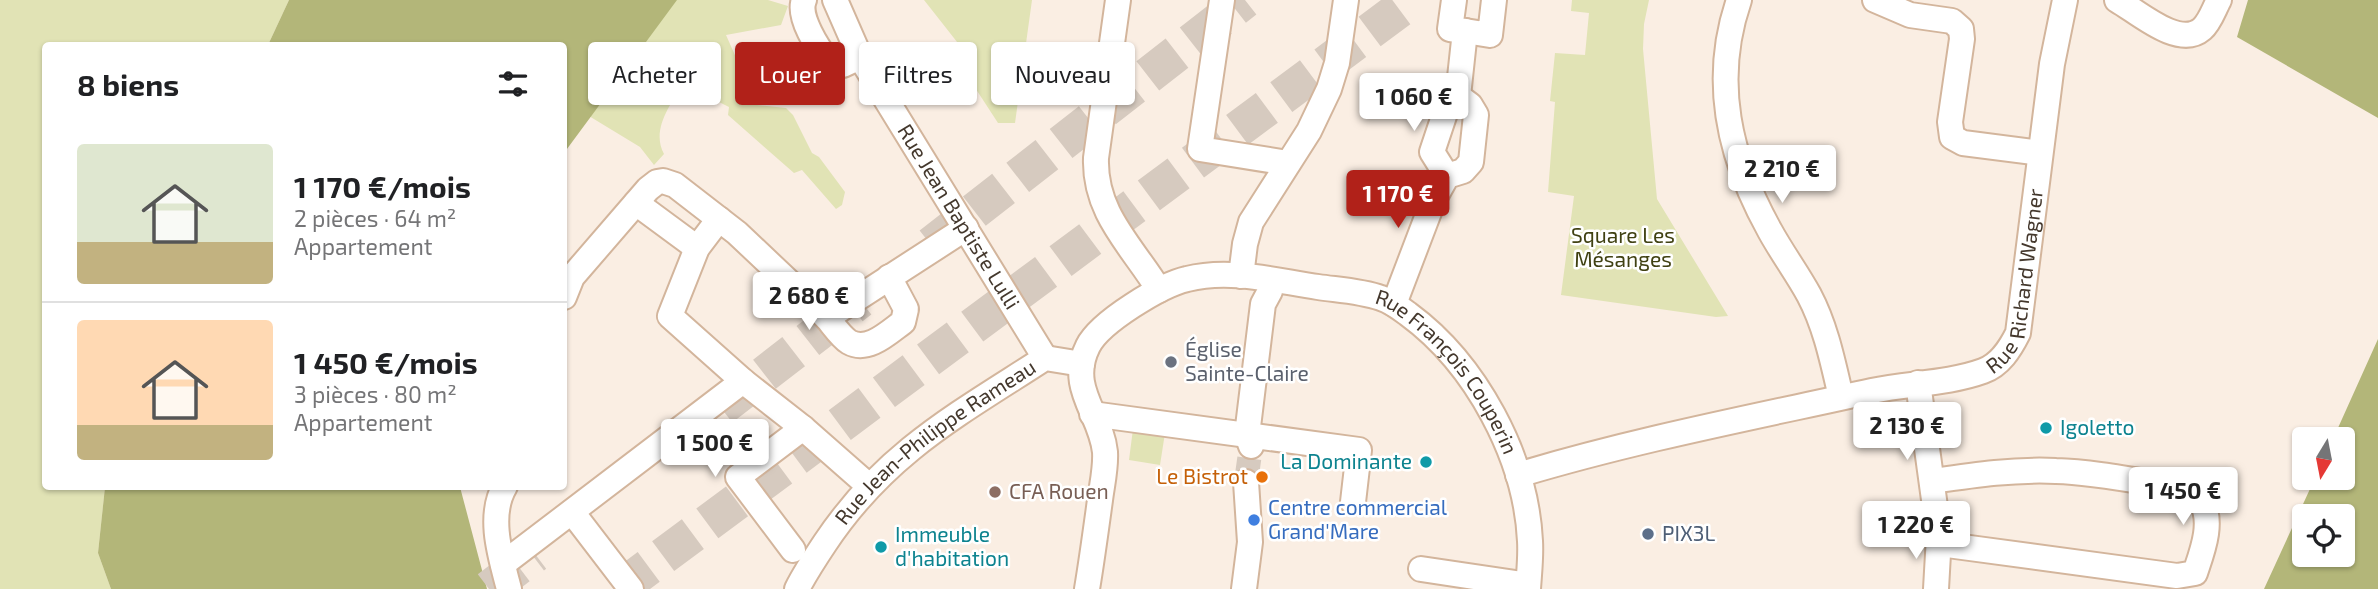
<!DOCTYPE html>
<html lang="fr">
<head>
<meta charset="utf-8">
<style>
	body { margin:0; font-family:"Exo 2",sans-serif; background:#f2f2f2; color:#202124; height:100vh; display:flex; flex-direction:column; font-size:26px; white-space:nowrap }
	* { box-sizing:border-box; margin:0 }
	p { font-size:23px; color:#757577 }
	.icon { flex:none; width:38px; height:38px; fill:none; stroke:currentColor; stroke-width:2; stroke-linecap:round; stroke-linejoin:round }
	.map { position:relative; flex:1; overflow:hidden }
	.side { position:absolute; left:42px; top:42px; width:525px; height:448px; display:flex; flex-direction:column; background:#fff; border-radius:7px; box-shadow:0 2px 5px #0004 }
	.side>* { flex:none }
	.guide { position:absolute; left:588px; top:42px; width:665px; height:63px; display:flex; gap:14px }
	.needle { width:46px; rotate:190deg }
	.tools { position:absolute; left:2292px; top:427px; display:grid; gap:14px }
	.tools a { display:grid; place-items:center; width:63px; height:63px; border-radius:7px; background:#fff; box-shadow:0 2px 5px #0004; font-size:35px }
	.price { position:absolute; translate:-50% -60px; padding:0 16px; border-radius:7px; background:#fff; color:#222; font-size:23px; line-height:46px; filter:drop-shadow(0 2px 4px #0008) }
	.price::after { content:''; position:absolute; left:50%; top:42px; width:21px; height:16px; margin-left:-10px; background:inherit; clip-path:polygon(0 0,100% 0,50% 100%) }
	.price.on { background:#b12119; color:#fff }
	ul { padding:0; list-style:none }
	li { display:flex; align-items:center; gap:21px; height:175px; padding:0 35px }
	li+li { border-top:2px solid #e0e0e0 }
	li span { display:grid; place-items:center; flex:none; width:196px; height:140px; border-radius:7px; color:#555 }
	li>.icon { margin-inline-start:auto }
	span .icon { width:84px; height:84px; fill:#fffc; stroke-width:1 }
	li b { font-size:30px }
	h2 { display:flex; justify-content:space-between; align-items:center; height:84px; padding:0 35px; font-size:30px }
	.pill { padding:0 24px; border-radius:7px; background:#fff; box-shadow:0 2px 5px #0004; font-size:24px; line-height:63px }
	.pill.on { background:#b12119; color:#fff }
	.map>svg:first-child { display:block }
</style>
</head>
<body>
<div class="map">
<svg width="2378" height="589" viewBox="0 0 2378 589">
	<rect width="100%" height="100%" fill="#faeee3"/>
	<path fill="#e1e3b5" d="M0 0H289L268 45 46 46V486L105 487 98 553 111 589H0Z
		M666 0H768L788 6 781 25 726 35 757 105 786 108 793 115 812 153 819 157 845 192 842 205 836 209 802 170 794 173 728 115 729 107 683 84C670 105 651 130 664 154L654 165 640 147 584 113Z
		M924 0H1032L1015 123H998L957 60 961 47Z
		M1572 0H1649L1644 24 1643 49 1657 199 1728 316 1716 317 1561 295 1574 196 1548 192 1555 102 1550 101 1555 53 1585 55 1589 13 1571 11Z
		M1133 429 1165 433 1160 465 1129 460Z"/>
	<path fill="#b3b679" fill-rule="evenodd" d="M289 0H677L564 153V46L268 45Z
		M2248 0H2378V118L2237 37Z
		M2378 339V589H2264L2315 478H2343V439H2333ZM2343 516V555H2305V516Z
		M105 487H460L487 589H111L98 553Z"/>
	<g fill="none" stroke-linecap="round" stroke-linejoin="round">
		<path stroke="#d6cabf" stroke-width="24" stroke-dasharray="24 12" stroke-linecap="butt" d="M1246 482 1251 446"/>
		<path stroke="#d6cabf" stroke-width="37" stroke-dasharray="37 18" stroke-linecap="butt" d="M931 245 1245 0
			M721 408 860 300
			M489 589 535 554
			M619 589 1412 0"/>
		<defs>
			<g id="minor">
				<path d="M804 0C797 16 818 49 829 62L843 65 860 57"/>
				<path id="s1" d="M835 0 860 57 1045 358"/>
				<path d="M1118 0 1096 158C1094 213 1132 246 1159 290"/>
				<path d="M1222 0 1200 149 1288 163"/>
				<path d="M1739 0C1711 81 1729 158 1770 231 1782 253 1797 273 1809 295 1826 327 1833 363 1841 397"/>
				<path d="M1875 0 1910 15 1952 21 1961 29 1962 39 1950 122 1952 137 1963 143 2040 153"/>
				<path d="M2117 0C2138 12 2179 49 2202 29 2210 22 2214 9 2219 0"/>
				<path d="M1465 31 1490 35 1494 0"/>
				<path d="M1447 176 1432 152 1447 107 1458 96 1465 31 1450 29 1454 0"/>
				<path d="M636 203 697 248"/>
				<path d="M719 219 697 248 670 316 743 381 803 428 869 486"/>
				<path d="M1241 276 1245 244 1251 222 1309 131 1329 89 1337 63 1346 0"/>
				<path d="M564 297 572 277 648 189 657 182 663 181 675 185 737 233 827 318 966 228"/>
				<path d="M1394 304 1434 199 1447 176 1463 171 1471 162 1476 115 1470 105 1458 96"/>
				<path d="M827 318C833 325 841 337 849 342 868 353 889 332 903 322L906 309 889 277"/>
				<path d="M1918 383 1939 536 1936 589"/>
				<path d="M1092 414 1359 450 1353 502"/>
				<path d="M1251 446 1247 435 1263 304 1270 291"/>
				<path id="s2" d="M1518 475C1634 440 1754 417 1872 391 1908 383 1947 384 1983 371 2000 365 2010 349 2018 333L2052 64 2065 0"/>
				<path d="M1933 481C1974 475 2014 469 2056 471 2097 472 2147 483 2189 489 2193 492 2199 497 2201 501 2214 522 2202 552 2195 573L2177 576 1940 544"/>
				<path d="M505 486C487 516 501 558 509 589"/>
				<path d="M572 512 631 589"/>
				<path d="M793 550 738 477 803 428"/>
				<path d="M503 564 743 381"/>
				<path d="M1421 569 1528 585"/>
				<path id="s3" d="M797 589C805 573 815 558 825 543 885 453 957 415 1045 358L1082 364"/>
				<path id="s4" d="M1087 589C1092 559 1096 529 1100 500 1102 484 1106 468 1105 452 1101 413 1067 388 1088 346 1100 322 1161 285 1187 279 1230 268 1276 281 1318 287 1339 290 1361 291 1381 298 1391 301 1400 308 1408 314 1476 364 1526 457 1530 541 1531 557 1529 573 1528 589"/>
				<path d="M1244 589 1250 542 1246 482"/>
			</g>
		</defs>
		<use href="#minor" stroke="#d3b59c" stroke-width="28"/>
		<use href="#minor" stroke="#fff" stroke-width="24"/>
	</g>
	<circle fill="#6b7280" stroke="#fff" stroke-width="2.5" cx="1171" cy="362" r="7"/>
	<g fill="#0f9aa8" stroke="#fff" stroke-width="2.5">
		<circle cx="2046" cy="428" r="7"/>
		<circle cx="1426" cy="462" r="7"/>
		<circle cx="881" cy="547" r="7"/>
	</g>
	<circle fill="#e8710a" stroke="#fff" stroke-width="2.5" cx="1262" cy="477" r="7"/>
	<circle fill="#8d6e63" stroke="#fff" stroke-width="2.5" cx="995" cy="492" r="7"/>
	<circle fill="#3f7fe0" stroke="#fff" stroke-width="2.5" cx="1254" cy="520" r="7"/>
	<circle fill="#5c6f8a" stroke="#fff" stroke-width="2.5" cx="1648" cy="534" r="7"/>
	<g text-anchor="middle" stroke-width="5" stroke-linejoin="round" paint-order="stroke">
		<g font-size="21" fill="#44382d" stroke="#fff">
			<text dy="7" stroke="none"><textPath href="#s1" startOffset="250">Rue Jean Baptiste Lulli</textPath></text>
			<text dy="7" stroke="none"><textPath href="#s2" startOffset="579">Rue Richard Wagner</textPath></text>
			<text dy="7" stroke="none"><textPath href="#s4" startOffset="668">Rue François Couperin</textPath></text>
			<text dy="7" stroke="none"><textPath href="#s3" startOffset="205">Rue Jean-Philippe Rameau</textPath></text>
		</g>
		<g font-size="21" fill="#404112" stroke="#fff">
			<text x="1623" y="243">Square Les<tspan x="1623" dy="24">Mésanges</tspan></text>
		</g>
		<g font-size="21" fill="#5b616d" stroke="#fff" text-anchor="start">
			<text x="1185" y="357">Église<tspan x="1185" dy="24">Sainte-Claire</tspan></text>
		</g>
		<g font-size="21" fill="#0d838f" stroke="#fff" text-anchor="start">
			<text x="2060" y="435">Igoletto</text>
			<text x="1412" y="469" text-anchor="end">La Dominante</text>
			<text x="895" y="542">Immeuble<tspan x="895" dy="24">d'habitation</tspan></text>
		</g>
		<g font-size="21" fill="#c56008" stroke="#fff" text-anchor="end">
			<text x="1248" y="484">Le Bistrot</text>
		</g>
		<g font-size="21" fill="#785e54" stroke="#fff" text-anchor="start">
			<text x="1009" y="499">CFA Rouen</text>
		</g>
		<g font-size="21" fill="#366cbe" stroke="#fff" text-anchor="start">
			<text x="1268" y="515">Centre commercial<tspan x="1268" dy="24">Grand'Mare</tspan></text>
		</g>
		<g font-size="21" fill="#4e5e75" stroke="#fff" text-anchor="start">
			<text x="1662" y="541">PIX3L</text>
		</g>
	</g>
</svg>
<div class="tools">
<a><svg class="needle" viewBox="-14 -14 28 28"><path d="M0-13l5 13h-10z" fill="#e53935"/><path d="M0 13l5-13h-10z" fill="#757577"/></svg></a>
<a><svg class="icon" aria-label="locate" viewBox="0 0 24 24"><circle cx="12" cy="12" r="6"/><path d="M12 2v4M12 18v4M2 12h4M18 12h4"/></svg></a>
</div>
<b class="price" style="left:1414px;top:133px">1 060 €</b>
<b class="price" style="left:1782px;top:205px">2 210 €</b>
<b class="price on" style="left:1398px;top:230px">1 170 €</b>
<b class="price" style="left:809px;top:332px">2 680 €</b>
<b class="price" style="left:1907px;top:462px">2 130 €</b>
<b class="price" style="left:715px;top:479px">1 500 €</b>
<b class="price" style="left:2183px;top:527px">1 450 €</b>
<b class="price" style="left:1916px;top:561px">1 220 €</b>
<div class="guide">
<a class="pill">Acheter</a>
<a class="pill on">Louer</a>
<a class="pill">Filtres</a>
<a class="pill">Nouveau</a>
</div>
<section class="side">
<h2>8 biens<svg class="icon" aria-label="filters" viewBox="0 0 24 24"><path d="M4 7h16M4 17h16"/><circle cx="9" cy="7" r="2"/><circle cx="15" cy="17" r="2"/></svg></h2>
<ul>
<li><span style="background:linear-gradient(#dfe7d0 70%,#c2b280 0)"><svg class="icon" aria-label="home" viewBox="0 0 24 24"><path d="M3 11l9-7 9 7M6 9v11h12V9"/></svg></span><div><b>1 170 €/mois</b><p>2 pièces · 64 m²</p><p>Appartement</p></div></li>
<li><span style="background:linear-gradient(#ffd9b3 75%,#c2b280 0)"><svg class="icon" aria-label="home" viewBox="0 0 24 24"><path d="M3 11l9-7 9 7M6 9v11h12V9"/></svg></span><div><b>1 450 €/mois</b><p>3 pièces · 80 m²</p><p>Appartement</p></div></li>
</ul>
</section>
</div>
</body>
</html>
